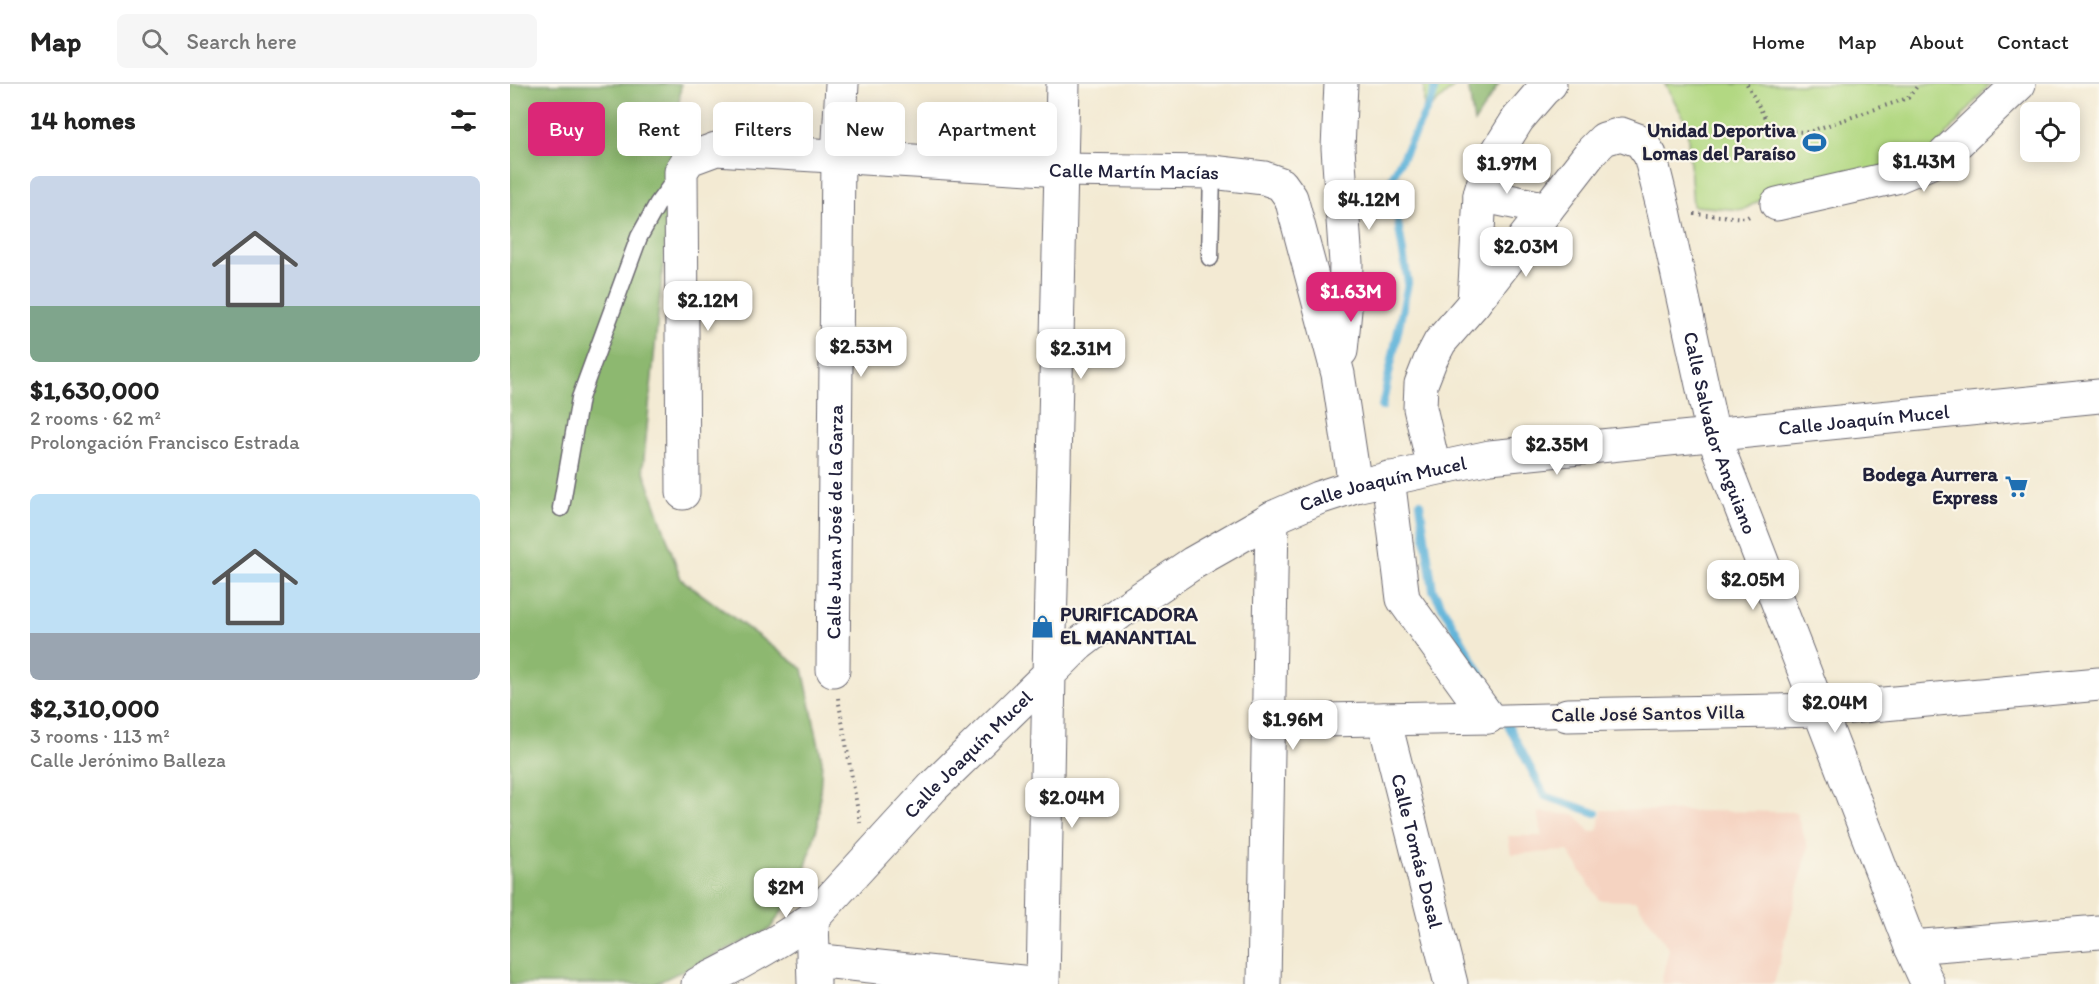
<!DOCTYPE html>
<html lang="en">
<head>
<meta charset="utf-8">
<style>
	body { margin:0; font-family:Itim,sans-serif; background:#f6f6f6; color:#222; height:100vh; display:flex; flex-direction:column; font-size:22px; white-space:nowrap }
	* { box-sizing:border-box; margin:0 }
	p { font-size:20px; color:#767676 }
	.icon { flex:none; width:33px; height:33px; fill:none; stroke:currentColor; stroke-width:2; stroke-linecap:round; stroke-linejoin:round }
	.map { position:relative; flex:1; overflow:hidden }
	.drawer { display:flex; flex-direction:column; background:#fff; width:510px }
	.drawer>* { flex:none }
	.hud { position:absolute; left:18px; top:18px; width:570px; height:54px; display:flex; gap:12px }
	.controls { position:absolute; left:1510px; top:18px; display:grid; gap:12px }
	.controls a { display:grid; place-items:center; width:60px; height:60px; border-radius:9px; background:#fff; box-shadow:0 3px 15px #0003; font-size:30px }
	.price { position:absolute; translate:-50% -51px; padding:0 14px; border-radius:12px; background:#fff; color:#222; font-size:20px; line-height:39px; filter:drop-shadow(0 2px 3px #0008) }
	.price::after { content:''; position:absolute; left:50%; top:36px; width:18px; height:14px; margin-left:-9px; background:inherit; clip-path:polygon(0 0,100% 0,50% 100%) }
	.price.selected { background:#db2777; color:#fff }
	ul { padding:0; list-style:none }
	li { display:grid; align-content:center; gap:12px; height:318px; padding:0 30px }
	li span { display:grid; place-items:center; height:186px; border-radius:9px; color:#555 }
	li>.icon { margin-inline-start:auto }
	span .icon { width:108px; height:108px; fill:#fffc; stroke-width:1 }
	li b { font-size:26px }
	h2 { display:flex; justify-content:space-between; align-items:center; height:72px; padding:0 30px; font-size:26px }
	.tag { padding:0 21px; border-radius:9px; background:#fff; box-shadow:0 3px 15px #0003; font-size:21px; line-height:54px }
	.tag.selected { background:#db2777; color:#fff }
	header { display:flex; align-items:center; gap:36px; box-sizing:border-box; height:84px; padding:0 30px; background:#fff; border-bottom:2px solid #e0e0e0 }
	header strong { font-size:28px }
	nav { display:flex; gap:33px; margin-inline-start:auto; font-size:21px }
	.search { width:420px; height:54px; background:#f6f6f6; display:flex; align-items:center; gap:15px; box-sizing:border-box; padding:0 21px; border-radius:9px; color:#767676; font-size:22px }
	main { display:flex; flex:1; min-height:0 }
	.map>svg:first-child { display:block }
</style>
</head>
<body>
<header>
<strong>Map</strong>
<div class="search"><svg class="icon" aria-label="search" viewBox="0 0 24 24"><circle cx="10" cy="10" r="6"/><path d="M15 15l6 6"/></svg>Search here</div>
<nav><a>Home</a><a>Map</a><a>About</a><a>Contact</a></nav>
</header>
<main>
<section class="drawer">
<h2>14 homes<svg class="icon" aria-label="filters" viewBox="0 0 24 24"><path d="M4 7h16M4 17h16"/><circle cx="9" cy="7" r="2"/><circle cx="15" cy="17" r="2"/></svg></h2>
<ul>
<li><span style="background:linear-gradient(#c9d6e8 70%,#7fa58c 0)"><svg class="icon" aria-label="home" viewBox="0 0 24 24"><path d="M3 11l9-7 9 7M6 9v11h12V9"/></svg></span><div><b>$1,630,000</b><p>2 rooms · 62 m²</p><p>Prolongación Francisco Estrada</p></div></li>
<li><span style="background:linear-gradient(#bfe0f5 75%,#9aa5b1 0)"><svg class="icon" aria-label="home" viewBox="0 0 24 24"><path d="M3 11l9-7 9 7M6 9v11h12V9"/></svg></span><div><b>$2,310,000</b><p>3 rooms · 113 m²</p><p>Calle Jerónimo Balleza</p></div></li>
</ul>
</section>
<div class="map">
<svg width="1589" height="900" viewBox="0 0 1589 900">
	<rect width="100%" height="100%" fill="#fbf7ec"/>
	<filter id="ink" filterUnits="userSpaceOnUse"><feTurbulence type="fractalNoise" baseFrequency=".0167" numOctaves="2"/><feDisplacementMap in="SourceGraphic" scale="12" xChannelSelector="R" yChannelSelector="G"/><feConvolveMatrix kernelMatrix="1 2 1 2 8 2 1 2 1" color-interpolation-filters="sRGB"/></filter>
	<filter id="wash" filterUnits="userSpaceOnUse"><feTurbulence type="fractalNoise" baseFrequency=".008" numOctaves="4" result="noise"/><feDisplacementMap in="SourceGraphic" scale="24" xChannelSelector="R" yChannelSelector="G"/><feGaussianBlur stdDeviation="1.35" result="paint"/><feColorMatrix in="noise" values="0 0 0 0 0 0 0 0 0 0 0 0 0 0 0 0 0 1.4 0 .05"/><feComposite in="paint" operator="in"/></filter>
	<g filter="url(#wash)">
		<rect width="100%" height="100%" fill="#f3ead3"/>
		<path fill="#f5d3c1" d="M1092 726 1286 728 1298 764 1264 900H1151L1159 865 1126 817 1089 816 1058 767 1001 770 998 752H1032L1028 728 1066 731 1080 748 1088 746Z"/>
		<path fill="#b2d882" stroke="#6a7d5e" stroke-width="1.5" d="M914 0H947L914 30Z
			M1155 0H1480L1415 76 1259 111 1233 126 1183 122 1177 40Z"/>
		<path fill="#8db870" stroke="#586d56" stroke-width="1.5" d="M0 0H171L133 384 171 495 293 585 312 677 308 740 291 800 260 845 145 900H0Z
			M958 0H989L964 39Z"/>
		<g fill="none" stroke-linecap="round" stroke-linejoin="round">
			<path stroke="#5db2d9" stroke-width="8" d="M872 323 898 199 881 96 923 13 925 0
				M910 419 923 506 988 620
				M995 635 1035 712 1086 729"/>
		</g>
	</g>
	<g filter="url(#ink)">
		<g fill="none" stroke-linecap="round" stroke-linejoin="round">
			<defs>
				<path id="service" d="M700 174 702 88
					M51 424 70 314 129 153 148 119 167 93"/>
				<path id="pedestrian" d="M978 633 1057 631"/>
				<g id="minor">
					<path d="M831 0 828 64 836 179 835 226 831 267"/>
					<path d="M970 111 1037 125"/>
					<path d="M1267 120 1386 93 1431 74 1509 0"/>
					<path d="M964 219 970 111 978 83 1008 35 1033 6 1040 0"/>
					<path id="s1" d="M924 384 910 324 911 300 920 277 930 258 964 219 1082 67 1094 55 1111 50 1130 57 1140 71 1154 127 1203 351 1401 863 1418 900"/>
					<path d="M878 394 893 515 978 633"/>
					<path id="s2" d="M173 409 171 87 179 75 206 65 551 86 702 88 754 94 771 100 781 114 828 290 845 402"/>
					<path id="s3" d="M323 586 328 73 332 0"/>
					<path d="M1057 631 1309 626 1589 600"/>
					<path id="s4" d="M874 635 941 900"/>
					<path d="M758 637 978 633"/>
					<path d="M1401 863 1589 848"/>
					<path d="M303 876 531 900"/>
					<path d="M188 900C228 881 265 860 302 835"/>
					<path id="s5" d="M304 900 302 835 423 703 539 590 553 0"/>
					<path d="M754 900 762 434"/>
				</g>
				<g id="tertiary">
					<path id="s6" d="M533 900 539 590 568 561 612 527 683 479 762 434 808 414 845 402 980 373 1589 312"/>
				</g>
			</defs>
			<use href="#service" stroke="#6b6870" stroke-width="19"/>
			<use href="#pedestrian" stroke="#6b6870" stroke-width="26"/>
			<use href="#minor" stroke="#6b6870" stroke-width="35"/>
			<use href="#tertiary" stroke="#6b6870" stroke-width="35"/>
			<path stroke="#6b6870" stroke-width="4" stroke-dasharray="1.5 4.5" stroke-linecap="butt" d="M1237 0 1257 38 1272 47 1298 48 1398 14 1409 0
				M1184 130 1236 134 1241 131
				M328 614 350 739"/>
			<use href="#service" stroke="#fff" stroke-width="16"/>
			<use href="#pedestrian" stroke="#fff" stroke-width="24"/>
			<use href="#minor" stroke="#fff" stroke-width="33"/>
			<use href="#tertiary" stroke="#fff" stroke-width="33"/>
		</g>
	</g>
	<defs>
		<symbol id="stadium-bare" viewBox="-9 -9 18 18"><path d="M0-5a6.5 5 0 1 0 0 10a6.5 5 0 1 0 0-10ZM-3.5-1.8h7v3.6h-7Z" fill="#1f6fb2" stroke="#fbf7ec" stroke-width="2.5" paint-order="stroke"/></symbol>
		<symbol id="supermarket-bare" viewBox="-9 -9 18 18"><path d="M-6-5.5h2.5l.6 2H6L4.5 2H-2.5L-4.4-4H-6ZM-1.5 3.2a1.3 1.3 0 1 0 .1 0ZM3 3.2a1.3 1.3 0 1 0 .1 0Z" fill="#1f6fb2" stroke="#fbf7ec" stroke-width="2.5" paint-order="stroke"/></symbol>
		<symbol id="shop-bare" viewBox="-9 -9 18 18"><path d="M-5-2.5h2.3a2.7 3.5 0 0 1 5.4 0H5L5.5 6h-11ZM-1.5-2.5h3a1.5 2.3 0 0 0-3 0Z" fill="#1f6fb2" stroke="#fbf7ec" stroke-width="2.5" paint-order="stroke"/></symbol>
	</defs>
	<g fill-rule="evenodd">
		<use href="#stadium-bare" x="1288" y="42" width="33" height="33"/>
		<use href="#supermarket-bare" x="1490" y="386" width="33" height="33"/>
		<use href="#shop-bare" x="516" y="526" width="33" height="33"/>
	</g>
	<g text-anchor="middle" stroke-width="4.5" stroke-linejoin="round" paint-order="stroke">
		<g font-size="20" font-weight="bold" fill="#22223b" stroke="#fbf7ec" text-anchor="end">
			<text x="1286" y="53">Unidad Deportiva<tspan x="1286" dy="23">Lomas del Paraíso</tspan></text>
			<text x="1488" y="397">Bodega Aurrera<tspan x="1488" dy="23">Express</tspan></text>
			<text x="550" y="537" text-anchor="start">PURIFICADORA<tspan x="550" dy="23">EL MANANTIAL</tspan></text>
		</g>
		<g font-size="20" fill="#22223b" stroke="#fbf7ec">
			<text dy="7" stroke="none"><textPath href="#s2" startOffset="784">Calle Martín Macías</textPath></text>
			<text dy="7" stroke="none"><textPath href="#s6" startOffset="1186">Calle Joaquín Mucel</textPath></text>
			<text dy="7" stroke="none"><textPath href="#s1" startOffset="735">Calle Salvador Anguiano</textPath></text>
			<text dy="7" stroke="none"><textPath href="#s6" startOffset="700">Calle Joaquín Mucel</textPath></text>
			<text dy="7" stroke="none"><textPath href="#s3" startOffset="148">Calle Juan José de la Garza</textPath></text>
			<text transform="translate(1138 629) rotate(-1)" y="7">Calle José Santos Villa</text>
			<text dy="7" stroke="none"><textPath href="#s5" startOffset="292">Calle Joaquín Mucel</textPath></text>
			<text dy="7" stroke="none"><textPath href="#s4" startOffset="136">Calle Tomás Dosal</textPath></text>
		</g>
	</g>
</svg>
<div class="controls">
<a><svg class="icon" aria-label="locate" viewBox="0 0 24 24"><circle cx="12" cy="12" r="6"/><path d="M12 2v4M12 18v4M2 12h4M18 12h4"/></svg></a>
</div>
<b class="price" style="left:1414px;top:109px">$1.43M</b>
<b class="price" style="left:997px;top:111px">$1.97M</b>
<b class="price" style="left:859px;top:147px">$4.12M</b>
<b class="price" style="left:1016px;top:194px">$2.03M</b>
<b class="price selected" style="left:841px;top:239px">$1.63M</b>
<b class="price" style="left:198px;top:248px">$2.12M</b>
<b class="price" style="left:351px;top:294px">$2.53M</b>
<b class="price" style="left:571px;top:296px">$2.31M</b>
<b class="price" style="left:1047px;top:392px">$2.35M</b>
<b class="price" style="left:1243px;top:527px">$2.05M</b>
<b class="price" style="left:1325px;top:650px">$2.04M</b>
<b class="price" style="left:783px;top:667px">$1.96M</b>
<b class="price" style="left:562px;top:745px">$2.04M</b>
<b class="price" style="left:276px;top:835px">$2M</b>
<div class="hud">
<a class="tag selected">Buy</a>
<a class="tag">Rent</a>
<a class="tag">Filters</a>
<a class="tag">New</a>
<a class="tag">Apartment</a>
</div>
</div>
</main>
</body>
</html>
